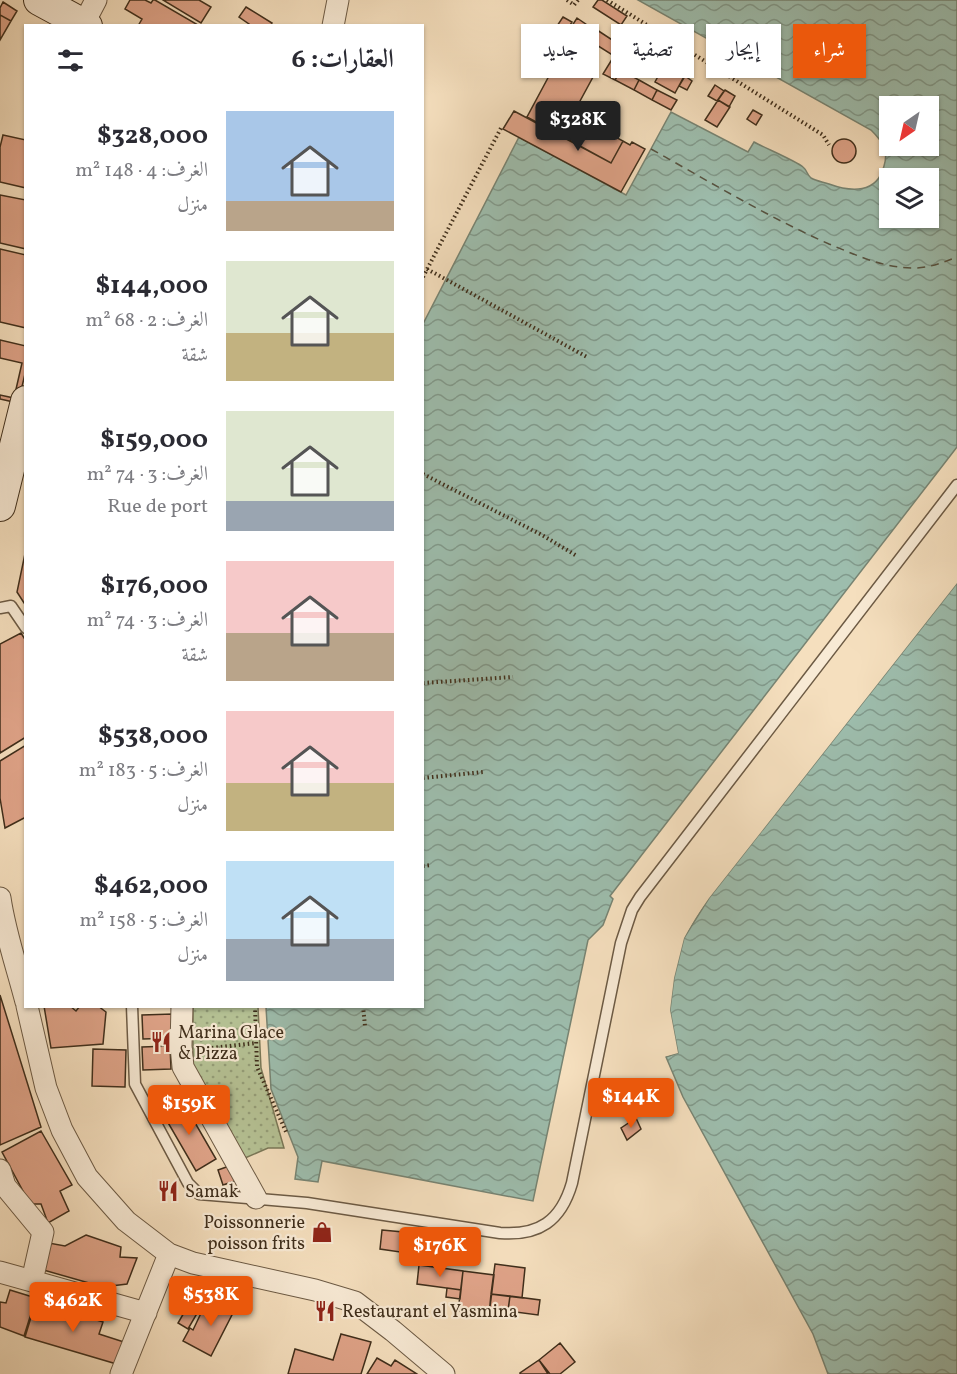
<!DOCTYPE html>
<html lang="ar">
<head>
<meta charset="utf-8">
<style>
	body { margin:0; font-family:Vollkorn,Amiri,serif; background:#f2f2f3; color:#2b2b33; direction:rtl; height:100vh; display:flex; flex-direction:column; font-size:22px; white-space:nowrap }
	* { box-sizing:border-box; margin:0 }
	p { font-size:20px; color:#7c7c81 }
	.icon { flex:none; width:33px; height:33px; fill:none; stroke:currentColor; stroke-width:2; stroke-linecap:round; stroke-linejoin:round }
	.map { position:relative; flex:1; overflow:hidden; direction:ltr }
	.sheet { position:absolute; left:24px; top:24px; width:400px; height:984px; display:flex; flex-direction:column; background:#fff; border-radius:0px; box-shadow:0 2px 4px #0004; direction:rtl }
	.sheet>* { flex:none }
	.top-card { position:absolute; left:442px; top:24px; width:424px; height:54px; direction:rtl; display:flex; gap:12px }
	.needle { width:39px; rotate:214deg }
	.buttons { position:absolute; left:879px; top:96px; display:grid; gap:12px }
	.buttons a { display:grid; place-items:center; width:60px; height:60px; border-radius:0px; background:#fff; box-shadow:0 2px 4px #0004; font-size:30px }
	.price { position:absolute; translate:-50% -51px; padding:0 14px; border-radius:6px; background:#ea580c; color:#fff; font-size:20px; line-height:39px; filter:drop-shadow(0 2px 3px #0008) }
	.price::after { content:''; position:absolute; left:50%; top:36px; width:18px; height:14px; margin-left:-9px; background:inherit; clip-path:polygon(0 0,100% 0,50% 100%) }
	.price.current { background:#222; color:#fff }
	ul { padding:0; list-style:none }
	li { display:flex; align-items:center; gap:18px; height:150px; padding:0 30px }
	li span { display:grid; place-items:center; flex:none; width:168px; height:120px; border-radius:0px; color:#555 }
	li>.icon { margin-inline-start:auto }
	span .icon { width:72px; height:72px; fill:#fffc; stroke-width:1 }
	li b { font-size:26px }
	h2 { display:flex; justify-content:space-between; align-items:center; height:72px; padding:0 30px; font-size:26px }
	.pill { padding:0 21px; border-radius:0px; background:#fff; box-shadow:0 2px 4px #0004; font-size:21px; line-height:54px }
	.pill.current { background:#ea580c; color:#fff }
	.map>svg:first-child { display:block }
</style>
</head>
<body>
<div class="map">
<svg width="957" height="1374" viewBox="0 0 957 1374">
	<defs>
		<pattern id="garden-dots" width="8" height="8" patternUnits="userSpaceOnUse" patternTransform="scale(1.5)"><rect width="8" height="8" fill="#b6c396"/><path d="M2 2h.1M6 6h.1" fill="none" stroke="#959f7a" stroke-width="1.8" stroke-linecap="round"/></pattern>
		<pattern id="water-waves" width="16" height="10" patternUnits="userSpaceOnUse" patternTransform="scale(1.5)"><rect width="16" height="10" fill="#9dbdad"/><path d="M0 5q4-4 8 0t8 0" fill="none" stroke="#819a8c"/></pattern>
	</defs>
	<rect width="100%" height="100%" fill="#f5dfbe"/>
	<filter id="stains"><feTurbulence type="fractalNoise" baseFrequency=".00333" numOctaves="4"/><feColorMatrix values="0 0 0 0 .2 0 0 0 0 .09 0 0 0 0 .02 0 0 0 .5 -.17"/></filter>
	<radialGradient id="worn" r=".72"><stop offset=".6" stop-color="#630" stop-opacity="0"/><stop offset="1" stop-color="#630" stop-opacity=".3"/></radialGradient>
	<path fill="url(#garden-dots)" stroke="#7a7858" stroke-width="1.5" d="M193 1007H258L261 1068 284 1148H268L245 1158 193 1066Z"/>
	<path fill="url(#water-waves)" stroke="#778473" stroke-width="1.5" fill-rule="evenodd" d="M638 0H957V447L610 896 613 899 603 925 588 940 533 1201 322 1161 318 1182 295 1179 298 1157 271 1089 266 1007 423 1006V324L519 137 626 195 671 112 748 152 754 142C765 148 796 161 803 167 807 170 807 175 811 178 816 181 823 182 829 184 851 192 877 194 884 166 889 150 882 141 871 130ZM890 106H928V146H890ZM890 178H928V218H890Z
		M957 583V1374H828L813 1334 683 1097 666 1057 678 1053 670 1010 674 978 684 938 709 898Z"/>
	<path fill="#f5dfbe" d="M957 580V583L709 898 695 918 684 938 674 978 670 1010 678 1053 663 1057 664 1054 675 1051 667 1010 671 978 681 937 693 917 707 896Z"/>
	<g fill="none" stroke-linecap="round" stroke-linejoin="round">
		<path stroke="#565240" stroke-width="1.5" stroke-dasharray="8 6" stroke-linecap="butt" d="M651 149C710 182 768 217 829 244 856 255 883 268 913 268 929 268 942 263 957 257"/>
	</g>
	<path fill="#dfa388" stroke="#3f2e1b" stroke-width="1.5" d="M130 0H145L151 3 153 0H155L198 25 138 26 142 19 125 9Z
		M163 0H199L211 7 201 23Z
		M598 0H602L627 16 621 25 593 7Z
		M3 2 17 11 11 21 0 15V8Z
		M246 7 272 23 270 26H252L239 17Z
		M0 15 11 21 0 40Z
		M563 17 572 22 566 32 557 26Z
		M577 18 590 27 581 40 568 32Z
		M594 28 620 45 614 56 587 39Z
		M571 35 593 47 580 70 593 77 573 114 623 141 611 163 527 117Z
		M646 35 654 40 649 50 640 45Z
		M654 40 672 51 667 60 649 50Z
		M619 47 630 54 625 62 614 56Z
		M614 56 625 62 615 80 603 74Z
		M668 58 688 69 675 93 655 82Z
		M621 70 639 80 634 90 615 80Z
		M685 76 692 81 687 90 679 86Z
		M639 80 657 90 652 100 634 90Z
		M715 85 724 91 717 101 708 96Z
		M657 90 677 100 671 110 652 100Z
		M725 90 735 96 729 107 718 100Z
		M718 100 730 107 717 127 705 120Z
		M753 110 762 115 756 125 747 119Z
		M514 111 611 163 623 141 630 145 632 142 645 149 621 192 503 129Z
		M3 135 26 140V188L0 182V147Z
		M832 151a12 12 0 1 1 24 0a12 12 0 1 1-24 0Z
		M0 195 26 200V249L0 243Z
		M0 249 26 255V328L0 322Z
		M0 340 26 346V370L18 403 0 399V395L14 398 22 363 0 358Z
		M26 549V606L17 592Z
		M21 633 26 641V737L0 753V644Z
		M26 745V817L5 828 0 798V761Z
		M0 995 41 1127 0 1145Z
		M44 1006H70L76 1011 80 1006H98L106 1012 103 1044 51 1048Z
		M173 1014 174 1038 143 1039 142 1015Z
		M170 1046 171 1069 143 1070 142 1047Z
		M93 1049 126 1050 125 1087 92 1086Z
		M183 1102 216 1159 196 1171 163 1114Z
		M636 1118 641 1129 627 1140 621 1128Z
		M41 1131 72 1185 60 1191 69 1211 48 1223 41 1204H30L2 1152Z
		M232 1165 238 1180 223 1185 218 1170Z
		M382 1230 403 1232 400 1252 380 1249Z
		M86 1235 121 1247 120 1257 137 1258 127 1284 103 1287 40 1269 49 1243 65 1246Z
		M402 1238 423 1240 421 1254 400 1252Z
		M495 1264 525 1268 522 1298 491 1294Z
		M419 1265 463 1271 461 1290 417 1284Z
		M463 1271 494 1275 489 1315 458 1311Z
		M447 1288 461 1290 460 1299 446 1297Z
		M10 1290 36 1298 24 1336 0 1327V1302L6 1303Z
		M491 1294 510 1296 507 1317 489 1315Z
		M510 1296 540 1300 538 1315 508 1311Z
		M221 1297 237 1305 211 1356 183 1341 190 1328 193 1330 203 1309 212 1314Z
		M36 1301 103 1322 99 1334 127 1343 120 1365 25 1337Z
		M189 1304 199 1310 188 1329 178 1323Z
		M341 1334 371 1342 361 1374H288L295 1349 333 1360Z
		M560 1343 575 1362 560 1374H550L539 1360Z
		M377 1358 391 1366 395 1360 417 1374H367Z
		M539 1360 548 1374H520V1373Z"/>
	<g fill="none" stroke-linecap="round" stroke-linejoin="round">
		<defs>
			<path id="lane" d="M0 608 11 606 26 628
				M132 1006 135 1084 188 1183 199 1194 307 1203 500 1233C539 1236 561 1221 572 1183L621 943 632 910 640 897 957 485"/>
			<path id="street" d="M84 23 96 0
				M333 26 338 0
				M0 898C5 933 17 967 26 1002
				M27 1006 46 1088 62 1130 87 1177 126 1221 169 1254 193 1263 315 1290 355 1302 393 1331 444 1374
				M182 1006 181 1046 183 1067 256 1198
				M0 1170 5 1186 43 1232 32 1281
				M0 1272 146 1313
				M121 1374 169 1254"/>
			<path id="secondary" d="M39 0 87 26
				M0 506 26 401"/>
		</defs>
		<use href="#lane" stroke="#6c5a44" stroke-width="13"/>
		<use href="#street" stroke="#6c5a44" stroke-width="23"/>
		<use href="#secondary" stroke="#3f2e1b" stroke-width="32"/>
		<path stroke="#3f2e1b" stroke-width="4" stroke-dasharray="1.5 3" stroke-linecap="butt" d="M567 0 574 5 578 0
			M607 0 823 135 829 145
			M427 269 587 357
			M423 277 501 128
			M423 474 542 535 577 556
			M423 683 513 677
			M423 778 483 772
			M423 866 431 865
			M255 1006 257 1067 287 1134
			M363 1006 365 1026
			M203 1049 256 1043"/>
		<use href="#lane" stroke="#f8ead5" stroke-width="10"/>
		<use href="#street" stroke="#f8ead5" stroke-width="21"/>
		<use href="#secondary" stroke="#f8ead5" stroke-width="30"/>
	</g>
	<defs>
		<symbol id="restaurant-bare" viewBox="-9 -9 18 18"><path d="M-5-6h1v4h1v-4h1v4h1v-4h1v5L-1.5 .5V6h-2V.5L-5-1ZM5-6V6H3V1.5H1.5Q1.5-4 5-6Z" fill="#8f2418" stroke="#f8ead5" stroke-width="2.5" paint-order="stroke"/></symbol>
		<symbol id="shop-bare" viewBox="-9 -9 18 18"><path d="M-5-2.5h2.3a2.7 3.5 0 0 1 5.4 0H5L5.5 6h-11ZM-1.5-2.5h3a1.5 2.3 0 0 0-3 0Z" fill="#8f2418" stroke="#f8ead5" stroke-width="2.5" paint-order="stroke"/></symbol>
	</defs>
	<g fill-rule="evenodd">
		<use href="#restaurant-bare" x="146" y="1027" width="30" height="30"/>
		<use href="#restaurant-bare" x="153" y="1176" width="30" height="30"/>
		<use href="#shop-bare" x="307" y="1217" width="30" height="30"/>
		<use href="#restaurant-bare" x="310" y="1296" width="30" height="30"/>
	</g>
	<g text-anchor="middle" stroke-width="4.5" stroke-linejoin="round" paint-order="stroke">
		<g font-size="18" fill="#3f2e1b" stroke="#f8ead5" text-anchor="start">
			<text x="178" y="1038">Marina Glace<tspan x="178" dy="21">&amp; Pizza</tspan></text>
			<text x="185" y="1197">Samak</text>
			<text x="305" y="1228" text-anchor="end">Poissonnerie<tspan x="305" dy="21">poisson frits</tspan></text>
			<text x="342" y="1317">Restaurant el Yasmina</text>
		</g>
	</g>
	<rect width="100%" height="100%" filter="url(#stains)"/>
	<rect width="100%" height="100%" fill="url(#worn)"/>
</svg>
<div class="buttons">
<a><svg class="needle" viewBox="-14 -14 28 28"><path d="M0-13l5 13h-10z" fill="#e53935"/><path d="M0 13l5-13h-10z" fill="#7c7c81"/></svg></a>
<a><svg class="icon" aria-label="layers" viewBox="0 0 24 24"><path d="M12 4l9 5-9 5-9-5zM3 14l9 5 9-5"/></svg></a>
</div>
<b class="price current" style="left:578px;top:152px">$328K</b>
<b class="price" style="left:631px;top:1129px">$144K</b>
<b class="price" style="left:189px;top:1136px">$159K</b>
<b class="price" style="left:440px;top:1278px">$176K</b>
<b class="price" style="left:211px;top:1327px">$538K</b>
<b class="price" style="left:73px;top:1333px">$462K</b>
<div class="top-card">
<a class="pill current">شراء</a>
<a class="pill">إيجار</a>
<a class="pill">تصفية</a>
<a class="pill">جديد</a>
</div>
<section class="sheet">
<h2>العقارات: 6<svg class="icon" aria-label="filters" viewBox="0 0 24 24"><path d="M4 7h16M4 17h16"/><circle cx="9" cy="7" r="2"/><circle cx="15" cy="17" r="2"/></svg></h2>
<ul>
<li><span style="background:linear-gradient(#a9c7e8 75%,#b9a48a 0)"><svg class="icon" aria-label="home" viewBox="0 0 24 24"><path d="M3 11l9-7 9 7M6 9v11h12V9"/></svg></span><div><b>$328,000</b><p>الغرف: 4 · 148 m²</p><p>منزل</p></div></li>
<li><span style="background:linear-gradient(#dfe7d0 60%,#c2b280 0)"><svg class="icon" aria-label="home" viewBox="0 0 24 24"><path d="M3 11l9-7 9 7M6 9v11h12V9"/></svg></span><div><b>$144,000</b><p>الغرف: 2 · 68 m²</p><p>شقة</p></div></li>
<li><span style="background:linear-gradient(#dfe7d0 75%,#9aa5b1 0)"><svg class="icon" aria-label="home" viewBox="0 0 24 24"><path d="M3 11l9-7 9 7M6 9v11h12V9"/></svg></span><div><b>$159,000</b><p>الغرف: 3 · 74 m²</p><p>Rue de port</p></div></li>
<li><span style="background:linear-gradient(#f6c9c9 60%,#b9a48a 0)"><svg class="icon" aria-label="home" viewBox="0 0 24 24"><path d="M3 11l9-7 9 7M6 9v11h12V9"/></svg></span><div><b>$176,000</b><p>الغرف: 3 · 74 m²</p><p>شقة</p></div></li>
<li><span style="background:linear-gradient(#f6c9c9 60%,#c2b280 0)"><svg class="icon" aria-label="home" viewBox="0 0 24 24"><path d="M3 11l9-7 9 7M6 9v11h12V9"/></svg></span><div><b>$538,000</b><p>الغرف: 5 · 183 m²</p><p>منزل</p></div></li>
<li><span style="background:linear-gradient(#bfe0f5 65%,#9aa5b1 0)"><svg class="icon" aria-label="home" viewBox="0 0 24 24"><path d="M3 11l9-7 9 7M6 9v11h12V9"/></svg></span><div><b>$462,000</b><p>الغرف: 5 · 158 m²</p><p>منزل</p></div></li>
</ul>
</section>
</div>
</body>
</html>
